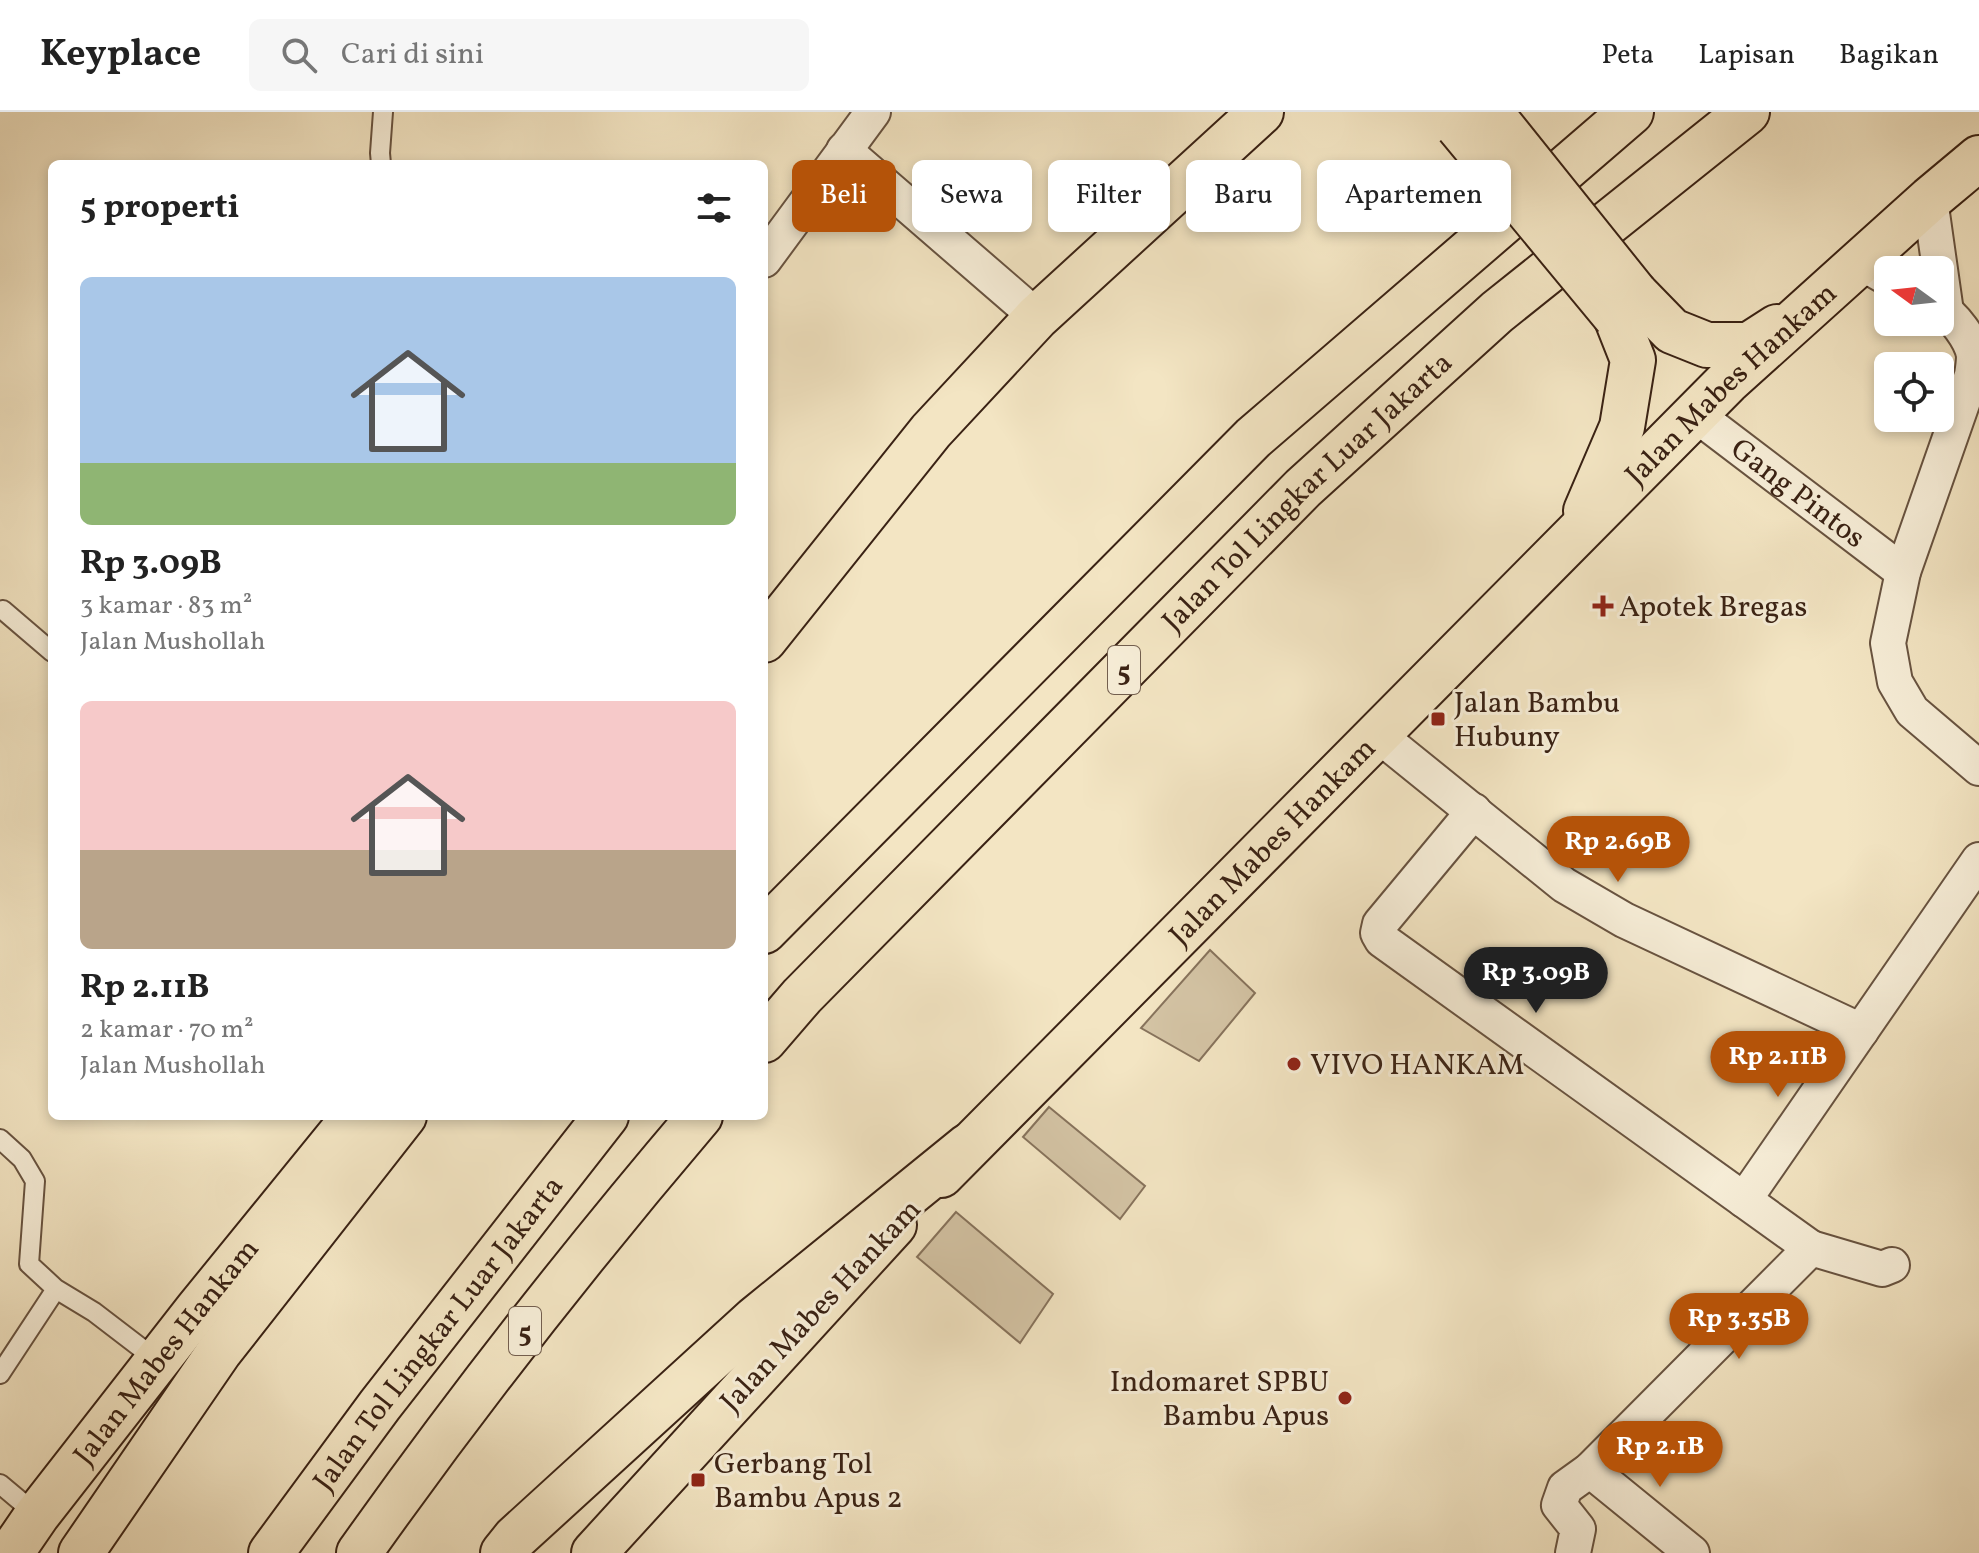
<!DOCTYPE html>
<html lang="id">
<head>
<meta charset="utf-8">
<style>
	body { margin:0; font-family:Vollkorn,serif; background:#f6f6f6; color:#222; height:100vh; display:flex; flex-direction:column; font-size:30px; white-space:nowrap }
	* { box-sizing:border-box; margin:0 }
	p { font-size:26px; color:#767676 }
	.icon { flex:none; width:44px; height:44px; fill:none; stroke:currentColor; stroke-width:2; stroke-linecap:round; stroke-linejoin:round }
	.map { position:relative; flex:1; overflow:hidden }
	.details { position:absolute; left:48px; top:48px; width:720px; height:960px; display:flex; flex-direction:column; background:#fff; border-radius:12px; box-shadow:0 4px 12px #0003 }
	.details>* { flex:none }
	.top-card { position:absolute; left:792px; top:48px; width:760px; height:72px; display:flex; gap:16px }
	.needle { width:52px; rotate:285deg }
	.controls { position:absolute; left:1874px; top:144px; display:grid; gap:16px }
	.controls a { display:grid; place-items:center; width:80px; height:80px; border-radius:12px; background:#fff; box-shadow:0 4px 12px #0003; font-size:40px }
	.price { position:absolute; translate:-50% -68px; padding:0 18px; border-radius:28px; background:#b45309; color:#fff; font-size:26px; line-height:52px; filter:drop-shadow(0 2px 4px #0008) }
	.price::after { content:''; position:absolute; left:50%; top:48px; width:24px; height:18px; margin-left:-12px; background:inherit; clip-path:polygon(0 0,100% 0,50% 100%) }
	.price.on { background:#222; color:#fff }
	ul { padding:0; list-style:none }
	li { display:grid; align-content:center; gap:16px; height:424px; padding:0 32px }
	li span { display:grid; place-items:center; height:248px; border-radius:12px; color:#555 }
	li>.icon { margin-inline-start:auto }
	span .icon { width:144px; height:144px; fill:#fffc; stroke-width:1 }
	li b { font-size:34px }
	h2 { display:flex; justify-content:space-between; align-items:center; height:96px; padding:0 32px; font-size:34px }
	.pill { padding:0 28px; border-radius:12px; background:#fff; box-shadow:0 4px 12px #0003; font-size:28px; line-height:72px }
	.pill.on { background:#b45309; color:#fff }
	header { display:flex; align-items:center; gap:48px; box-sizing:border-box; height:112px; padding:0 40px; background:#fff; border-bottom:2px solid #e0e0e0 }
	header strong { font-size:38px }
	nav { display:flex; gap:44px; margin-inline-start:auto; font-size:28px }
	.search { width:560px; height:72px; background:#f6f6f6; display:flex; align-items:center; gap:20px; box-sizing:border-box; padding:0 28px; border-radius:12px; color:#767676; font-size:30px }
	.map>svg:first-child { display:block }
</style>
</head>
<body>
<header>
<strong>Keyplace</strong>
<div class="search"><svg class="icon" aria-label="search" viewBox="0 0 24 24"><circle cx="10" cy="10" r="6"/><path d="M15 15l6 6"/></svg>Cari di sini</div>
<nav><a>Peta</a><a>Lapisan</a><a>Bagikan</a></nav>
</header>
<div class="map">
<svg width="1979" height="1441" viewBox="0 0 1979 1441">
	<rect width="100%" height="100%" fill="#f3e5c3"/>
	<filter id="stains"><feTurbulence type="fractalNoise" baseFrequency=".0025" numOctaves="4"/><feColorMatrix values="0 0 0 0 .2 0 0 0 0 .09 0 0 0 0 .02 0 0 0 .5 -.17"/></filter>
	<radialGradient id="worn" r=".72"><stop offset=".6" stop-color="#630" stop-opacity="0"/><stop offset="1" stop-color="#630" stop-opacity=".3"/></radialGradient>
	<path fill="#d4c4a5" stroke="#87735c" stroke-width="2" d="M1210 838 1255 881 1199 949 1141 916Z
		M1049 995 1145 1074 1120 1107 1023 1025Z
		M956 1100 1053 1182 1020 1231 917 1145Z"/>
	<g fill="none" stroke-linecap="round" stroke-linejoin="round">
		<defs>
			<path id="lane" d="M381 52 380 41 383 0
				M3 498 52 540
				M0 1027 22 1047 35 1069 29 1152 56 1177 0 1262
				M56 1177 94 1200 158 1249
				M0 1372 37 1403"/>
			<g id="street">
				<path d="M844 38 1037 205"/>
				<path d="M1930 87 1946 200"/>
				<path d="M764 148 873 0"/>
				<path d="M1860 150 1888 166"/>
				<path d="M1940 196C1954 204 1971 227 1974 243 1974 250 1973 257 1972 263L1903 460 1888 531 1895 570 1912 599 1979 656"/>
				<path id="s1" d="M1695 302 1903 460"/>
				<path d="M1377 622 1564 773 1624 808 1861 919"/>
				<path d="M1474 699 1380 812 1378 821 1382 828 1811 1136 1590 1358 1565 1376 1559 1393 1578 1417 1573 1441"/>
				<path d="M1744 1088 1979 748"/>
				<path d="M1811 1136 1882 1157 1892 1153"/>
				<path d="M1590 1358 1692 1441"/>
			</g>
			<g id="primary">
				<path d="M1635 181 1672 219 1707 233H1749L1777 215"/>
				<path d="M1586 399 1622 315 1633 248 1616 205"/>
				<path d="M764 528 931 319 1037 205 1261 0"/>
				<path id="s2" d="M941 1063 1727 270 1930 87 1979 46"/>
				<path id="s3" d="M11 1441 37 1403 197 1198 355 1004"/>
				<path d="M594 1441 894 1113"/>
			</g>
			<g id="highway">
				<path d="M764 819 1253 326 1631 0"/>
				<path id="s4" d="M764 928 802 884 1303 376 1497 200 1747 0"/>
				<path d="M81 1441 219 1240 404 1004"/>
				<path id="s5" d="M271 1441 380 1293 606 1004"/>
				<path d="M359 1441C466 1290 580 1145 700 1004"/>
				<path d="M503 1441 515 1426 755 1207 968 1034"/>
			</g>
		</defs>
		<use href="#lane" stroke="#685340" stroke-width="22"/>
		<use href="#street" stroke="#685340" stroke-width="38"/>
		<use href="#primary" stroke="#3a2214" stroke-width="48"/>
		<use href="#highway" stroke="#3a2214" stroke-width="48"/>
		<use href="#lane" stroke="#f7eed8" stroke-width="18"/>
		<use href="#street" stroke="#f7eed8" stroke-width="34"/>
		<use href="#primary" stroke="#f3e5c3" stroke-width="44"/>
		<use href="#highway" stroke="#f3e5c3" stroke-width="44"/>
		<defs>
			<path id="primary-bridge" d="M1490 0 1635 181
				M1458 14 1616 205"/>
		</defs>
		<use href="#primary-bridge" stroke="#3a2214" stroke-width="48" stroke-linecap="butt"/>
		<use href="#primary-bridge" stroke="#f3e5c3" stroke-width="44"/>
	</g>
	<g fill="#8f2418" stroke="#f7eed8" stroke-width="3">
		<path d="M1599 482h8v8h8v8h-8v8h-8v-8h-8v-8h8z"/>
		<rect x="1430" y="599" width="16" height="16" rx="4"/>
		<circle cx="1294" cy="952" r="8"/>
		<circle cx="1345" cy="1286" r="8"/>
		<rect x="690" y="1360" width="16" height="16" rx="4"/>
	</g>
	<g text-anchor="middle" stroke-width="6" stroke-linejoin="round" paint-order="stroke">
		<g fill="#f7eed8" stroke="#735f4f" stroke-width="2">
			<rect x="1108" y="534" width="32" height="48" rx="6"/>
			<rect x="509" y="1195" width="32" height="48" rx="6"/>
		</g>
		<g font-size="28" font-weight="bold" fill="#3a2214">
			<text x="1124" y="568">5</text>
			<text x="525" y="1229">5</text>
		</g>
		<g font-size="30" fill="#3a2214" stroke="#f7eed8">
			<text dy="10" stroke="none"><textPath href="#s2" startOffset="1118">Jalan Mabes Hankam</textPath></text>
			<text dy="10" stroke="none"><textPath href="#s4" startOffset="772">Jalan Tol Lingkar Luar Jakarta</textPath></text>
			<text dy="10" stroke="none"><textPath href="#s1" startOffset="130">Gang Pintos</textPath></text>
			<text dy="10" stroke="none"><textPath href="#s2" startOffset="470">Jalan Mabes Hankam</textPath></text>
			<text transform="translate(820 1193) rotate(-47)" y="10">Jalan Mabes Hankam</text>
			<text dy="10" stroke="none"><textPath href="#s5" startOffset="276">Jalan Tol Lingkar Luar Jakarta</textPath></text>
			<text dy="10" stroke="none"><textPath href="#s3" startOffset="254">Jalan Mabes Hankam</textPath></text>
		</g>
		<g font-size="30" fill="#3a2214" stroke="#f7eed8" text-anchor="start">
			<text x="1619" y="504">Apotek Bregas</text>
			<text x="1454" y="600">Jalan Bambu<tspan x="1454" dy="34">Hubuny</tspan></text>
			<text x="1310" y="962">VIVO HANKAM</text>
			<text x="1329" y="1279" text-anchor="end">Indomaret SPBU<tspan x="1329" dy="34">Bambu Apus</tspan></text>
			<text x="714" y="1361">Gerbang Tol<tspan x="714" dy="34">Bambu Apus 2</tspan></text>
		</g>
	</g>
	<rect width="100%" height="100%" filter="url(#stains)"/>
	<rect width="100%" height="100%" fill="url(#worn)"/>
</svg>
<div class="controls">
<a><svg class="needle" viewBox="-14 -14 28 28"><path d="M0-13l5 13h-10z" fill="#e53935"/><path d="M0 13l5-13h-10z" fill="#767676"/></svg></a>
<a><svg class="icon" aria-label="locate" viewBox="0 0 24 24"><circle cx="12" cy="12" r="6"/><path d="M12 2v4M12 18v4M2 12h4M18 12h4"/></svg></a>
</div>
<b class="price" style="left:1618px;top:772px">Rp 2.69B</b>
<b class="price on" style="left:1536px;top:903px">Rp 3.09B</b>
<b class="price" style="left:1778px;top:987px">Rp 2.11B</b>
<b class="price" style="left:1739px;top:1249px">Rp 3.35B</b>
<b class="price" style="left:1660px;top:1377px">Rp 2.1B</b>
<div class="top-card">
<a class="pill on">Beli</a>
<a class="pill">Sewa</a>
<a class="pill">Filter</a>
<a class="pill">Baru</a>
<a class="pill">Apartemen</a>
</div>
<section class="details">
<h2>5 properti<svg class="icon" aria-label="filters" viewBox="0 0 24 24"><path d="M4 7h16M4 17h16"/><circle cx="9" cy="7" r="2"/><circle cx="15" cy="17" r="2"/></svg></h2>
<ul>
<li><span style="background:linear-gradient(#a9c7e8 75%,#8fb573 0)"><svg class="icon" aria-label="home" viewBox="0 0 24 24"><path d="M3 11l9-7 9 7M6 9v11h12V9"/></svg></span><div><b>Rp 3.09B</b><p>3 kamar · 83 m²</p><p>Jalan Mushollah</p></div></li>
<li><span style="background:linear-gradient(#f6c9c9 60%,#b9a48a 0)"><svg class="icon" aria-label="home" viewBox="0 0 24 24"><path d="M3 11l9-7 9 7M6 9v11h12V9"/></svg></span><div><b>Rp 2.11B</b><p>2 kamar · 70 m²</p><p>Jalan Mushollah</p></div></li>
</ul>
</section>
</div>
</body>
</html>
